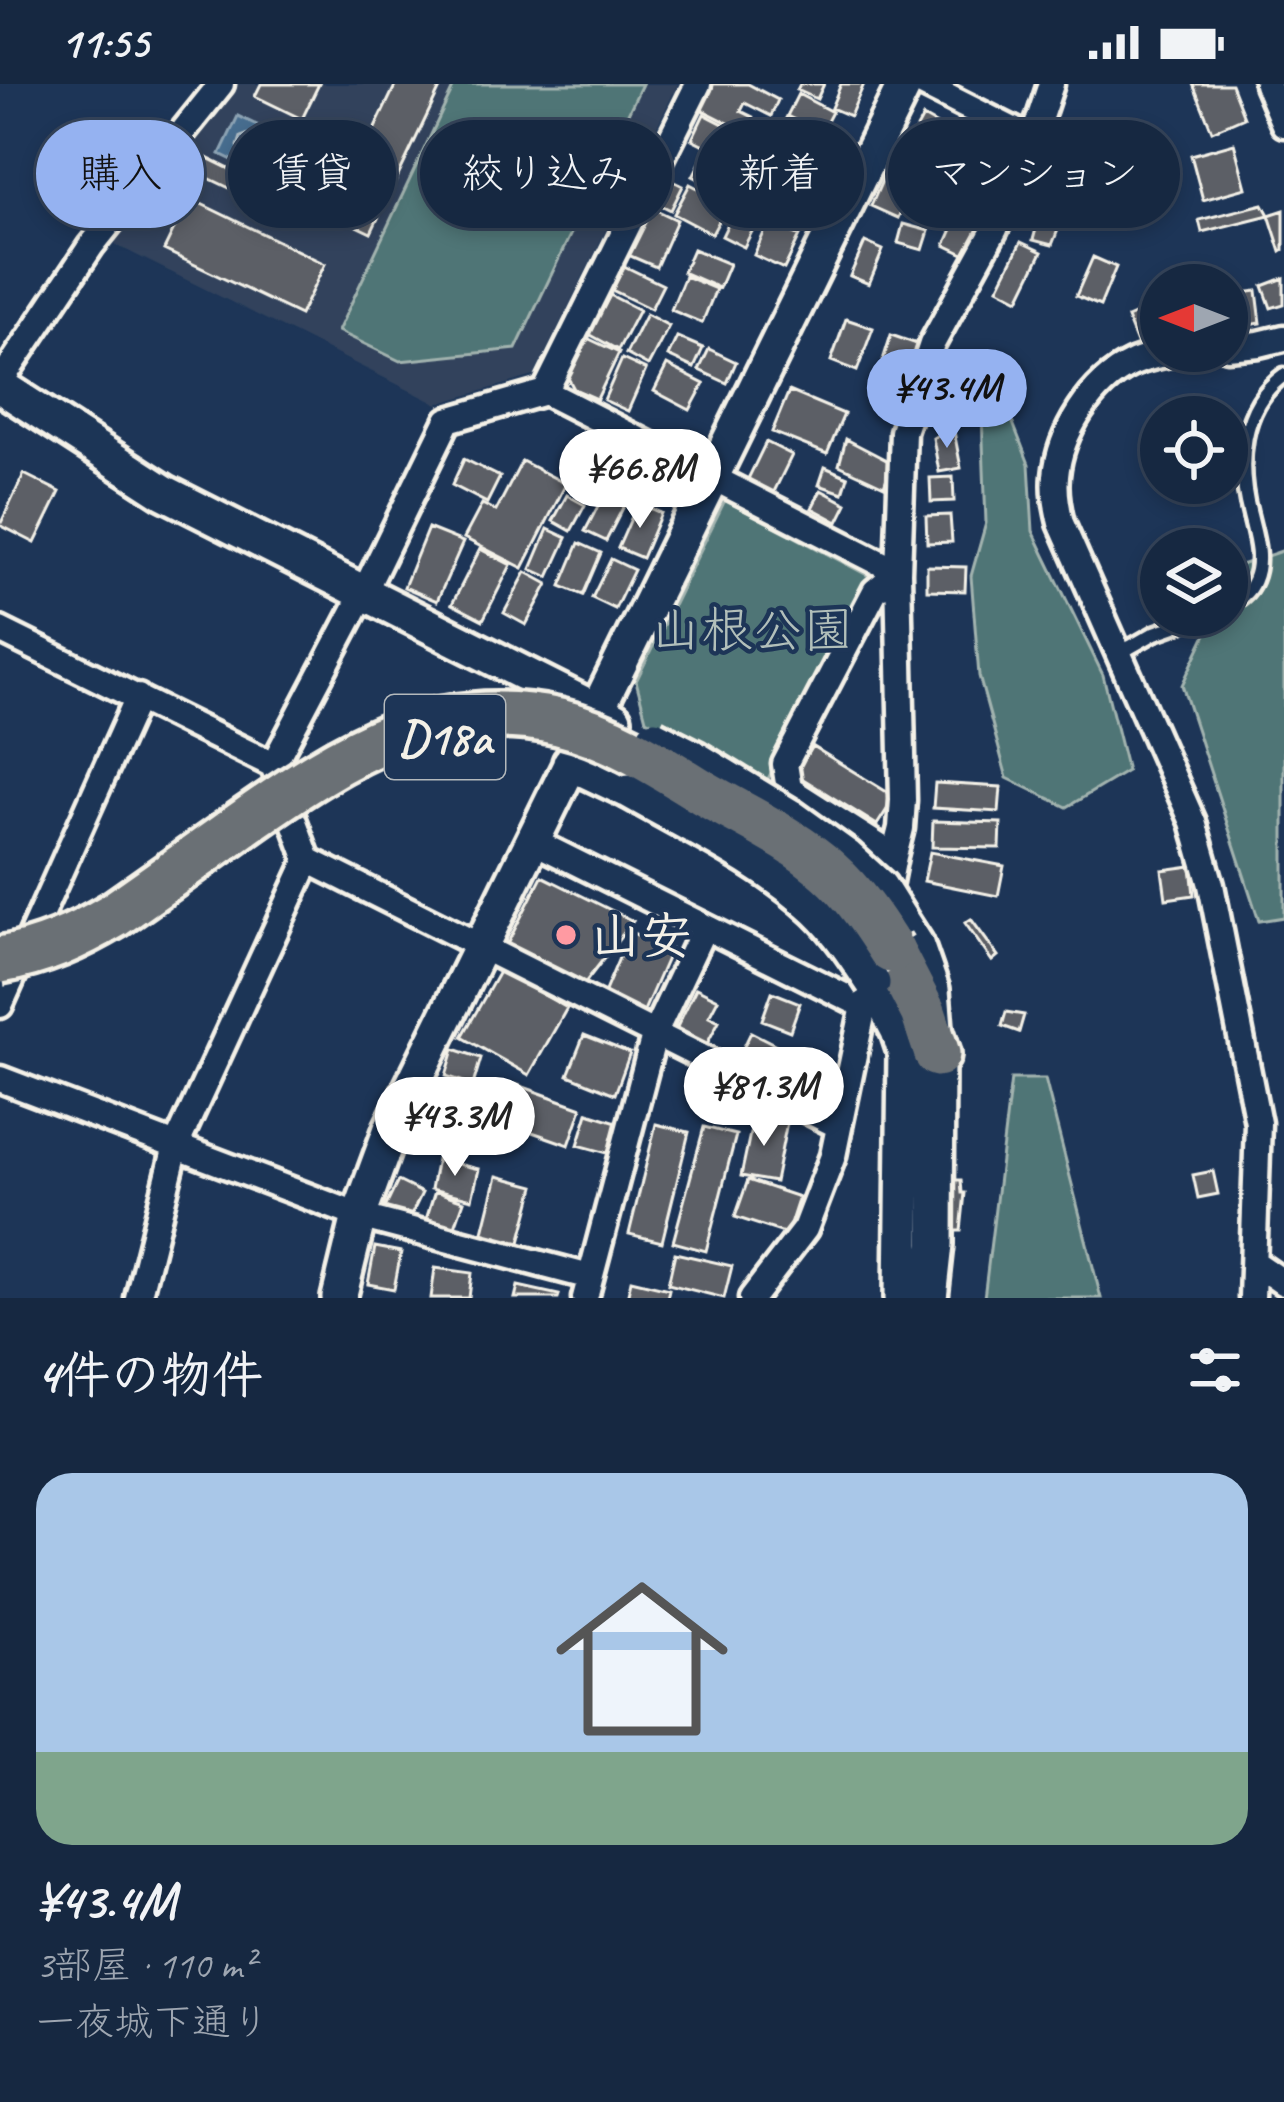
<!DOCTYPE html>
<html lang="ja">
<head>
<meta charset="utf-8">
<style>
	body { margin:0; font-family:Caveat,"Klee One",sans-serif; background:#23344c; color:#f1f3f6; height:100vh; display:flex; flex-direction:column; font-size:45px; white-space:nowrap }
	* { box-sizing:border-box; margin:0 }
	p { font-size:39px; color:#9ea6b1 }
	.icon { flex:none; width:66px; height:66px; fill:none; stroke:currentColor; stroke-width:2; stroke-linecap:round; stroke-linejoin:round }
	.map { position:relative; height:1214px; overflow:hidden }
	.drawer { display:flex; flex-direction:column; background:#162841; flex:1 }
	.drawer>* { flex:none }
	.top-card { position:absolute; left:36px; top:36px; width:1212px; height:108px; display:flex; gap:24px }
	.needle { width:78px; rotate:270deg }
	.controls { position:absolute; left:1140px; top:180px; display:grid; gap:24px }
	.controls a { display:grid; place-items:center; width:108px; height:108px; border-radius:50%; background:#162841; box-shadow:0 6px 18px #0003,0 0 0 3px #35445a; font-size:60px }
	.price { position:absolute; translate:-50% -102px; padding:0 27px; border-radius:42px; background:#fff; color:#222; font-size:39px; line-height:78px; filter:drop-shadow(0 3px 6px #0008) }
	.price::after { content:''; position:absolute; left:50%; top:72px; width:36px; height:27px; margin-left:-18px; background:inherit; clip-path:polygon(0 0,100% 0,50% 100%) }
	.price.current { background:#95b2f1; color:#111 }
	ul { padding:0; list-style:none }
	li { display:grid; align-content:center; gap:24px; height:636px; padding:0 36px }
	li+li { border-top:3px solid #35445a }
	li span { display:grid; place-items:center; height:372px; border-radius:36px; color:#555 }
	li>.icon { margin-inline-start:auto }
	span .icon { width:216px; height:216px; fill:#fffc; stroke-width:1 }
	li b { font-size:51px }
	h2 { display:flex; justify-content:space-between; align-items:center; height:144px; padding:0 36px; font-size:51px }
	.tag { padding:0 42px; border-radius:54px; background:#162841; box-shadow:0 6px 18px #0003,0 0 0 3px #35445a; font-size:42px; line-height:108px }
	.tag.current { background:#95b2f1; color:#111 }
	.status { display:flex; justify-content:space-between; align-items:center; height:84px; padding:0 60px; background:#162841; direction:ltr }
	.status svg { height:33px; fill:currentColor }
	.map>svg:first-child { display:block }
</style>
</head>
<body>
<div class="status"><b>11:55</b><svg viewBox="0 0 49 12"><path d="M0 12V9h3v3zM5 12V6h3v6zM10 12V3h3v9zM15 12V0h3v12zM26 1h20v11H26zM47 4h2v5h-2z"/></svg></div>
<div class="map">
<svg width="1284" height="1214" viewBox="0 0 1284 1214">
	<rect width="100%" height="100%" fill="#1d3557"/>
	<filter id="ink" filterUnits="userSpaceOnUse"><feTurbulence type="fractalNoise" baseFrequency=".00833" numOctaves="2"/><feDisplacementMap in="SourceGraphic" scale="24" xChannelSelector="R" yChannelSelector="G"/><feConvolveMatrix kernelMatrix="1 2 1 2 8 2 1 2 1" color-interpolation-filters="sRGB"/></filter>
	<g filter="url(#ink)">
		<path fill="#30425c" d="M234 0H678L534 292 437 320 116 161 114 149Z"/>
		<path fill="#507576" stroke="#a2b3af" stroke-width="3" d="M455 0H642L516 265 400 277 338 247Z
			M997 298 1029 380 1033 447 1103 591 1127 687 1067 723 1007 694 979 592 971 492 986 439 982 330Z
			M725 416 869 492 766 699 646 635 636 597Z
			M1284 466V833L1259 837 1182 601 1215 531H1227V505L1238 482Z
			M1011 995H1045L1101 1214H984Z"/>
		<path fill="#476d8f" stroke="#8ca2b3" stroke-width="3" d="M238 32 326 74 308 113 220 70Z"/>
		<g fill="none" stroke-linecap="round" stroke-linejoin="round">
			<path stroke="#afbcc4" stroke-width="3" d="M249 50 306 78 308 84 304 92 297 94 240 67 238 62 241 53Z"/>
		</g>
		<path fill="#5b5f66" stroke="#f4f1e8" stroke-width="3" d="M261 0H319L302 35 255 12Z
			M396 0H442L371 149 346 137 358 112 345 107Z
			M709 0H748L778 16 771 32 745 19 741 27 753 33 746 48 697 23Z
			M800 0H824L817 15 797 6Z
			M841 0H864L850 32 831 24Z
			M1193 0H1231L1244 33 1212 47Z
			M798 10 832 28 821 49 787 32Z
			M704 30 727 42 714 66 692 55Z
			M787 32 821 49 811 69 778 51Z
			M923 33 953 50 930 90 901 73Z
			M727 42 750 55 737 79 714 66Z
			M770 51 795 64 780 91 772 88 766 99 749 90Z
			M957 56 981 67 965 102 944 95Z
			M1234 59 1246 104 1203 116 1191 71Z
			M707 65 718 71 716 76 724 80 713 102 693 92Z
			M802 68 827 83 815 105 805 99 799 110 783 101Z
			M205 73 266 103 259 118 198 89Z
			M885 90 912 102 898 134 871 122Z
			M667 94 683 102 671 126 655 118Z
			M690 100 728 120 712 150 674 130Z
			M1045 112 1069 118 1052 161 1033 156Z
			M189 114 325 180 300 231 164 166Z
			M965 116 987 126 966 171 945 161Z
			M1263 120 1269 131 1202 148 1199 136Z
			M737 121 760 132 744 163 722 152Z
			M650 123 677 136 656 183 628 171Z
			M1284 126V166L1281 168 1269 131Z
			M769 138 800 152 784 185 754 171Z
			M903 140 929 147 923 166 898 159Z
			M865 158 883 166 869 200 850 192Z
			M1021 158 1042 168 1019 215 998 204Z
			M693 165 729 180 719 204 683 188Z
			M1093 173 1116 183 1100 222 1076 212Z
			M624 182 663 201 651 225 612 206Z
			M685 192 716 205 702 239 671 226Z
			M1284 194V220L1271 224 1263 202Z
			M1257 207 1261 239 1227 244V211Z
			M610 211 639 226 618 266 589 250Z
			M1161 219V260L1141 269 1127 234Z
			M646 230 669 242 648 282 626 270Z
			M846 235 873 244 857 287 831 277Z
			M891 251 917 260 903 304 877 295Z
			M585 253 619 269 597 315 574 305 567 292Z
			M677 253 703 264 694 284 668 272Z
			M709 265 736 278 727 299 699 286Z
			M622 275 646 286 628 327 604 316Z
			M667 281 704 300 690 326 654 307Z
			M789 307 844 330 827 370 772 348Z
			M953 342 961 384 939 388 933 354Z
			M846 355 892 379 884 402 839 381Z
			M591 357 615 368 602 397 577 386Z
			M766 358 792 371 770 416 744 403Z
			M464 375 500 393 487 419 452 401Z
			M522 377 566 400 523 484 464 454 482 420 496 427Z
			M627 378 674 401 664 421 617 398Z
			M825 383 848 393 843 409 819 401Z
			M24 390 60 408 35 459 0 441Z
			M953 393 954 417 931 418 930 394Z
			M608 403 628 414 606 457 585 447Z
			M821 406 847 420 838 438 812 424Z
			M567 411 585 421 571 447 553 437Z
			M638 419 661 429 642 474 618 464Z
			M950 431 952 458 927 459 926 432Z
			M428 444 463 458 437 517 404 503Z
			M548 445 567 454 549 493 531 485Z
			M579 459 601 469 583 511 561 502Z
			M480 465 511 481 483 536 452 520Z
			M611 475 634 486 615 525 592 514Z
			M927 482 966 483 965 507 927 506Z
			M526 488 548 500 526 541 504 529Z
			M812 662 895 713 877 741 795 690Z
			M935 699 1001 703 999 728 933 724Z
			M933 737 1001 739 1000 764 932 763Z
			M930 768 1004 782 998 812 924 797Z
			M1191 782 1194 811 1166 815 1162 786Z
			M542 792 633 837 581 904 504 866Z
			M971 835 998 872 992 877 965 839Z
			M630 848 671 865 643 929 603 912Z
			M500 886 567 924 529 991 462 953Z
			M696 904 718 915 709 932 719 937 707 960 676 945Z
			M772 908 800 919 790 947 762 936Z
			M1006 928 1024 931 1019 948 1002 942Z
			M751 948 778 962 764 990 737 977Z
			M584 951 630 969 615 1010 568 991Z
			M796 963 835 982 817 1020 778 1001Z
			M454 965 481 974 473 1001 446 992Z
			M515 1000 582 1024 569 1061 501 1037Z
			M588 1029 620 1039 611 1070 578 1061Z
			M754 1031 787 1038 775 1098 741 1092Z
			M419 1036 444 1042 438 1071 413 1066Z
			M656 1040 689 1048 662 1158 629 1150Z
			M704 1043 736 1051 706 1167 673 1158Z
			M437 1075 479 1085 472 1115 431 1105Z
			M1213 1087 1218 1110 1198 1114 1193 1091Z
			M497 1092 535 1102 518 1166 481 1156Z
			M748 1096 799 1113 787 1150 735 1133Z
			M948 1096H961L962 1109H965L961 1147H949Z
			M398 1097 422 1109 408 1138 384 1126Z
			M435 1107 464 1117 452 1151 424 1142Z
			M375 1163 401 1168 394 1205 368 1200Z
			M675 1169 732 1182 724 1214 668 1200Z
			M435 1184 472 1189 469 1214H431Z
			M631 1196 669 1205 667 1214H627Z
			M518 1202 559 1211 558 1214H515Z"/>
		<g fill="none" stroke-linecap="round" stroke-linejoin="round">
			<defs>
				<path id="lane" d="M1227 522C1238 516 1249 509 1254 496 1263 475 1255 452 1250 431 1237 382 1240 322 1284 291
					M1120 569 1155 549 1206 531"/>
				<path id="street" d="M922 0 1031 55
					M1267 0 1284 40
					M1227 263 1259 260 1284 254
					M1186 267C1168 269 1148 272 1131 280 1091 299 1060 349 1056 392 1054 408 1057 423 1061 439L1193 738 1211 801 1258 1039 1252 1214
					M0 298 91 162 221 0
					M545 308 698 0
					M0 546 273 681
					M531 756 864 922 833 1072 805 1145 752 1214
					M894 772 901 744 903 716 898 488 903 348 932 260 995 145 1026 75 1051 0
					M0 921 138 613
					M0 995 359 1132 590 1193
					M839 1042 308 776 273 681 364 508 448 336 545 308 898 488 875 507 785 680 789 705 894 772 885 818
					M1255 1179 1284 1199
					M138 1214 176 1062 308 776
					M585 1214 655 948 704 844"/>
				<path id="secondary" d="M0 302 164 408 614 635
					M570 679 629 707
					M900 835 916 860 932 906 937 970 936 1160 930 1214
					M873 899 898 947 905 968 902 1214
					M339 1214 359 1132 391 1045 905 0"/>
				<path id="highway" d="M891 866 923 928 937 970"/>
			</defs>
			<use href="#lane" stroke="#f4f1e8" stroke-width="21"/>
			<use href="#street" stroke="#f4f1e8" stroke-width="33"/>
			<use href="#secondary" stroke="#f4f1e8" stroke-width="42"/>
			<use href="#highway" stroke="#f4f1e8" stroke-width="54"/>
			<use href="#lane" stroke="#1d3557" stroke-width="12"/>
			<use href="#street" stroke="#1d3557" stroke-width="24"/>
			<use href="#secondary" stroke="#1d3557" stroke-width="33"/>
			<use href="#highway" stroke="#6a7074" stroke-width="45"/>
			<defs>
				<path id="secondary-bridge" d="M654 653 695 674 790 732 847 773 880 803 900 835
					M629 707C692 743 764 776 817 826 839 847 856 873 873 899"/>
				<path id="highway-bridge" d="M0 876C42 869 77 853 114 831 159 800 203 768 248 736 344 669 435 610 559 638 613 651 659 681 706 710 747 734 794 755 829 787 854 809 873 838 891 866"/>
			</defs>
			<use href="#secondary-bridge" stroke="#f4f1e8" stroke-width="42" stroke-linecap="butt"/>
			<use href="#highway-bridge" stroke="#f4f1e8" stroke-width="54" stroke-linecap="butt"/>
			<use href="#secondary-bridge" stroke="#1d3557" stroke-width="33"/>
			<use href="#highway-bridge" stroke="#6a7074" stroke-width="45"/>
		</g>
	</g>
	<circle fill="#ff9aa2" stroke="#1d3557" stroke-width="4.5" cx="566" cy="851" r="12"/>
	<g text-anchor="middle" stroke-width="9" stroke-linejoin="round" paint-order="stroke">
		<rect fill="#1d3557" stroke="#b4b9bc" stroke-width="3" x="385" y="611" width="120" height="84" rx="9"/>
		<g font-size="48" font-weight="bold" fill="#f4f1e8">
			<text x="445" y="670">D18a</text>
		</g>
		<g font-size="51" fill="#b2bfba" stroke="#1d3557">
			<text x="752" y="563">山根公園</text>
		</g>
		<g font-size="51" font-weight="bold" fill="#f4f1e8" stroke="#1d3557" text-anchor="start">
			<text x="590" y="869">山安</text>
		</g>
	</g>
</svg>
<div class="controls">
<a><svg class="needle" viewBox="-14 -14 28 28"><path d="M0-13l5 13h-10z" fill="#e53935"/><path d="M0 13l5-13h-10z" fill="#9ea6b1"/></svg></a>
<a><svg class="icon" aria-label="locate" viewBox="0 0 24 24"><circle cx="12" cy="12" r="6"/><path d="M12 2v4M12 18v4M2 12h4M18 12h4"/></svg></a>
<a><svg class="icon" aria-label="layers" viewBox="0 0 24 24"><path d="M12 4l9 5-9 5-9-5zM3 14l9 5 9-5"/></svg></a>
</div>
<b class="price current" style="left:947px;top:367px">¥43.4M</b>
<b class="price" style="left:640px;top:447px">¥66.8M</b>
<b class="price" style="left:764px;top:1065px">¥81.3M</b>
<b class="price" style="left:455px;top:1095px">¥43.3M</b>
<div class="top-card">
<a class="tag current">購入</a>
<a class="tag">賃貸</a>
<a class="tag">絞り込み</a>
<a class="tag">新着</a>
<a class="tag">マンション</a>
</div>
</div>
<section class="drawer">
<h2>4件の物件<svg class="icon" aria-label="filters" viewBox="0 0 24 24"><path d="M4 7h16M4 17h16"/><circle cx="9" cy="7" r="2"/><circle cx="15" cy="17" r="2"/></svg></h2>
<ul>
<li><span style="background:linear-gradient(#a9c7e8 75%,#7fa58c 0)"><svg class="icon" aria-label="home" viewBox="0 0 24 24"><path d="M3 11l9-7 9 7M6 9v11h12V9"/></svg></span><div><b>¥43.4M</b><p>3部屋 · 110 m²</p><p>一夜城下通り</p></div></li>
</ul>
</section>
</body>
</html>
